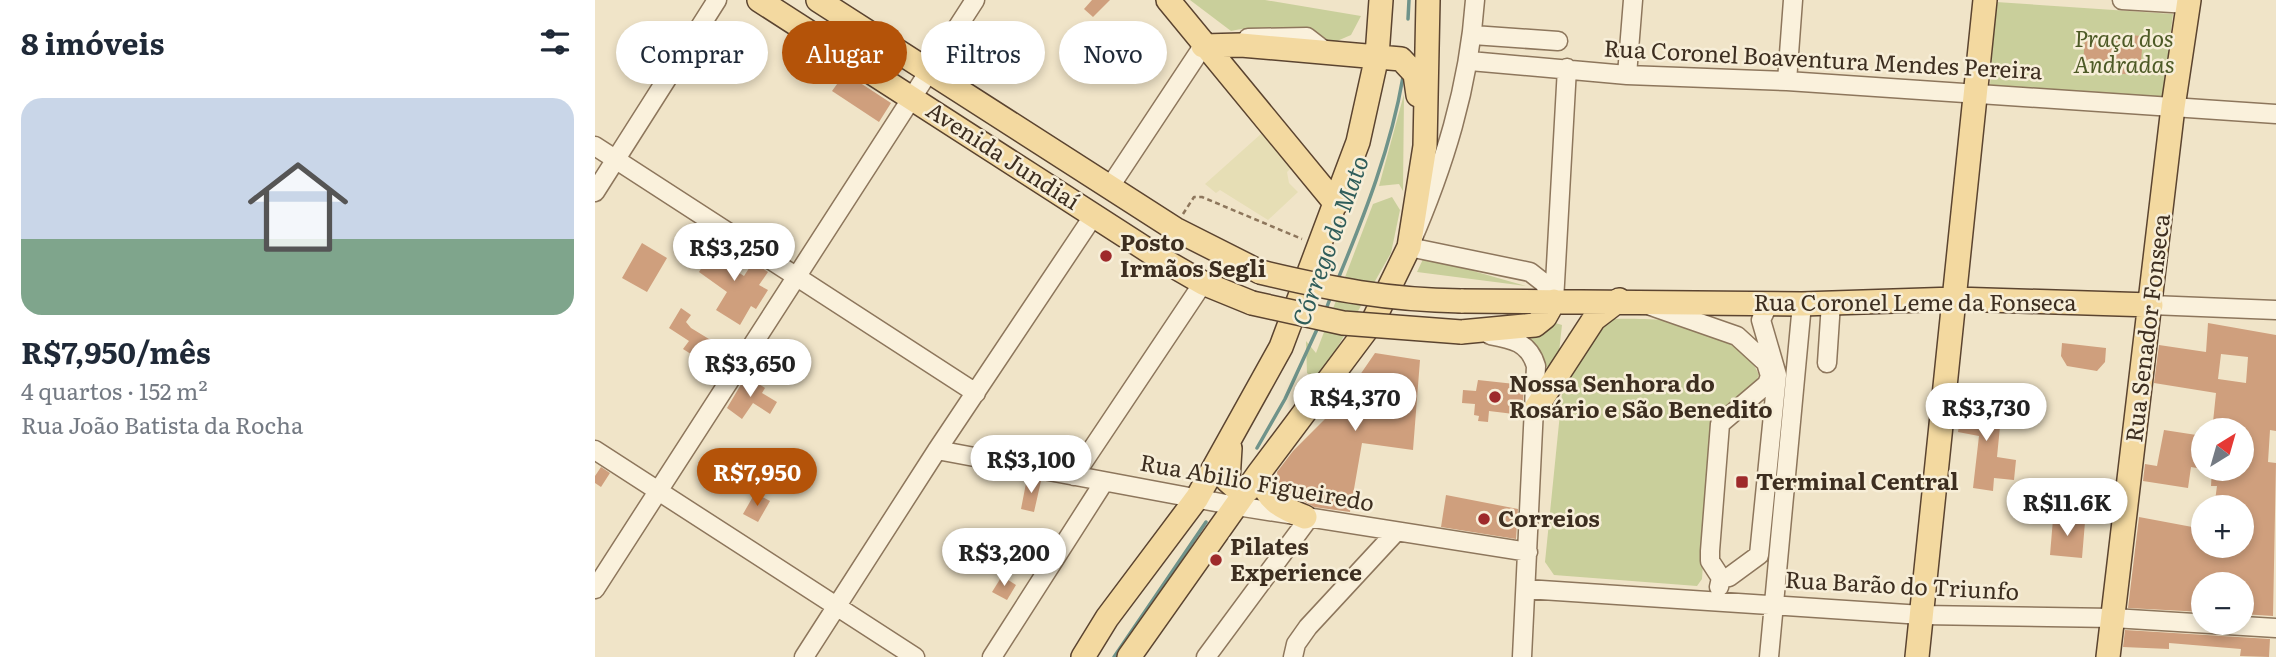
<!DOCTYPE html>
<html lang="pt">
<head>
<meta charset="utf-8">
<style>
	body { margin:0; font-family:Literata,serif; background:#f6f6f7; color:#1f2937; height:100vh; display:flex; flex-direction:column; font-size:26px; white-space:nowrap }
	* { box-sizing:border-box; margin:0 }
	p { font-size:23px; color:#747a83 }
	.icon { flex:none; width:38px; height:38px; fill:none; stroke:currentColor; stroke-width:2; stroke-linecap:round; stroke-linejoin:round }
	.map { position:relative; flex:1; overflow:hidden }
	.side { display:flex; flex-direction:column; background:#fff; width:595px }
	.side>* { flex:none }
	.hud { position:absolute; left:21px; top:21px; width:665px; height:63px; display:flex; gap:14px }
	.needle { width:46px; rotate:37deg }
	.controls { position:absolute; left:1596px; top:418px; display:grid; gap:14px }
	.controls a { display:grid; place-items:center; width:63px; height:63px; border-radius:50%; background:#fff; box-shadow:0 4px 10px #0003; font-size:35px }
	.price { position:absolute; translate:-50% -60px; padding:0 16px; border-radius:24px; background:#fff; color:#222; font-size:23px; line-height:46px; filter:drop-shadow(0 2px 4px #0008) }
	.price::after { content:''; position:absolute; left:50%; top:42px; width:21px; height:16px; margin-left:-10px; background:inherit; clip-path:polygon(0 0,100% 0,50% 100%) }
	.price.on { background:#b45309; color:#fff }
	ul { padding:0; list-style:none }
	li { display:grid; align-content:center; gap:14px; height:371px; padding:0 21px }
	li+li { border-top:2px solid #e0e1e3 }
	li span { display:grid; place-items:center; height:217px; border-radius:21px; color:#555 }
	li>.icon { margin-inline-start:auto }
	span .icon { width:126px; height:126px; fill:#fffc; stroke-width:1 }
	li b { font-size:30px }
	h2 { display:flex; justify-content:space-between; align-items:center; height:84px; padding:0 21px; font-size:30px }
	.chip { padding:0 24px; border-radius:32px; background:#fff; box-shadow:0 4px 10px #0003; font-size:24px; line-height:63px }
	.chip.on { background:#b45309; color:#fff }
	main { display:flex; flex:1; min-height:0 }
	.map>svg:first-child { display:block }
</style>
</head>
<body>
<main>
<section class="side">
<h2>8 imóveis<svg class="icon" aria-label="filters" viewBox="0 0 24 24"><path d="M4 7h16M4 17h16"/><circle cx="9" cy="7" r="2"/><circle cx="15" cy="17" r="2"/></svg></h2>
<ul>
<li><span style="background:linear-gradient(#c9d6e8 65%,#7fa58c 0)"><svg class="icon" aria-label="home" viewBox="0 0 24 24"><path d="M3 11l9-7 9 7M6 9v11h12V9"/></svg></span><div><b>R$7,950/mês</b><p>4 quartos · 152 m²</p><p>Rua João Batista da Rocha</p></div></li>
</ul>
</section>
<div class="map">
<svg width="1681" height="657" viewBox="0 0 1681 657">
	<rect width="100%" height="100%" fill="#f0e4c8"/>
	<path fill="#e6deb5" d="M667 133 697 167 692 172 694 183 703 192 673 220 625 190 621 193 610 184Z"/>
	<path fill="#c9cf9b" d="M595 0H670L766 16 756 35 735 44C708 28 667 24 636 31Z
		M1401 2 1578 14 1568 97 1395 85Z
		M809 94 808 191 804 184 784 186Z
		M797 197 805 210 796 253 725 378H718L712 373 711 341 721 353 778 204Z
		M829 257 931 286 822 272Z
		M988 319C1045 320 1137 309 1164 375 1155 397 1127 402 1117 423L1107 579 1102 586 959 575 950 562 973 334Z
		M954 321 967 325 963 361 933 377 932 335Z"/>
	<g fill="none" stroke-linecap="round" stroke-linejoin="round">
		<path stroke="#6f938a" stroke-width="3.5" d="M813 19 814 0
			M743 279C770 214 796 147 808 77
			M730 312 736 296
			M662 448 690 399 724 325
			M519 657 611 522"/>
	</g>
	<path fill="#cf9f7d" fill-rule="evenodd" d="M497 0H515L498 17 489 9Z
		M1517 34 1548 36 1545 75 1514 73V66L1488 64 1490 36 1517 38Z
		M250 73 296 103 284 122 237 91Z
		M124 240 140 251 131 264 149 276 158 262 173 272 164 285 173 290 161 309 156 306 145 325 121 310 132 292 104 272Z
		M47 243 72 258 52 292 27 278Z
		M86 308 96 315 91 322 96 328 127 347 115 366 88 349 94 341 74 328Z
		M1613 323 1681 335V431L1675 430 1673 462 1681 463 1678 616 1647 614V584H1641V579L1619 575 1618 584H1608V612L1533 608 1544 517 1608 529V546H1647V508H1619L1622 486H1616L1617 469H1647L1645 426 1618 422 1621 393 1559 383 1564 345 1611 352ZM1626 354 1653 357 1651 383 1623 379Z
		M1467 343 1511 348 1510 362 1502 371 1472 366 1466 356Z
		M780 353 825 360 818 450 767 443 755 512 719 507 690 491 683 482 682 472 698 451 745 404Z
		M151 376 170 388 167 393 182 402 175 414 158 403 147 419 132 408Z
		M883 380 929 385 927 415 894 411 893 422 883 421 884 416 879 415 880 404 867 403 868 390 881 391Z
		M1368 400 1407 406 1402 457 1421 460 1419 480 1399 478 1398 491 1378 488 1384 436 1363 432Z
		M1569 430 1608 436V469L1596 467 1593 488 1548 481 1550 464 1562 466Z
		M6 467 15 473 6 487 0 483V476Z
		M432 478 446 481 439 512 426 509Z
		M160 493 175 501 163 522 148 514Z
		M851 495 923 509 921 539 846 527Z
		M1458 519 1490 522 1487 558 1455 555Z
		M407 576 421 585 412 600 397 592Z
		M1530 630 1675 639 1674 657 1645 656 1646 649 1574 643V649L1528 647Z"/>
	<g fill="none" stroke-linecap="round" stroke-linejoin="round">
		<defs>
			<path id="minor" d="M880 0C874 87 849 167 814 247L935 272 949 283 959 301
				M1527 0 1594 4
				M878 35 963 41
				M653 38 712 37 734 54
				M875 61 1032 75 1192 81 1681 114
				M1032 75 1038 0
				M1192 81 1198 0
				M0 146 381 393
				M514 188 608 46
				M0 192 122 0
				M959 301 972 68
				M1556 305 1681 310
				M1056 306 1142 336 1178 369
				M895 335C917 339 934 342 941 366L927 657
				M1232 363 1236 303
				M0 450 320 657
				M342 450 642 506 933 552
				M479 476 608 283
				M1126 578 1134 577 1164 555 1182 375 1166 320 1174 303
				M1124 587 1126 578 1115 561V551L1125 424 1172 384 1175 376 1172 366
				M0 589 380 0
				M931 589 1327 615 1518 618 1681 628
				M209 657 342 450 499 215
				M397 657 509 482
				M611 657 714 518
				M698 657 701 644 713 627 801 532
				M1174 657 1207 304"/>
			<path id="major" d="M164 0 563 257 608 283 657 303
				M223 0 580 229 665 272
				M573 0 741 204
				M608 46 646 45 806 59 820 74 823 95
				M866 301 1207 304 1360 299 1556 305
				M866 332 940 325 950 317 959 301
				M941 408 999 319 1024 300
				M635 448 633 481 642 489 653 490
				M664 473C672 501 685 507 710 517
				M488 657 512 618 602 498 686 347 763 142 782 56 786 0
				M534 657 664 473 778 321 814 247 830 146 833 0
				M1322 657 1390 0
				M1513 657 1578 107 1594 0"/>
		</defs>
		<use href="#minor" stroke="#8d765c" stroke-width="21"/>
		<use href="#major" stroke="#5b4430" stroke-width="26"/>
		<path stroke="#8d765c" stroke-width="2.5" stroke-dasharray="5 3.5" stroke-linecap="butt" d="M588 214 599 197H607L707 239"/>
		<use href="#minor" stroke="#faf1dc" stroke-width="18"/>
		<use href="#major" stroke="#f3d9a0" stroke-width="23"/>
		<defs>
			<path id="major-bridge" d="M665 272C736 289 793 300 866 301
				M657 303 748 323 866 332"/>
		</defs>
		<use href="#major-bridge" stroke="#5b4430" stroke-width="26" stroke-linecap="butt"/>
		<use href="#major-bridge" stroke="#f3d9a0" stroke-width="23"/>
	</g>
	<g fill="#9e2a2b" stroke="#f7eed8" stroke-width="2.5">
		<circle cx="511" cy="256" r="7"/>
		<circle cx="900" cy="397" r="7"/>
		<rect x="1140" y="475" width="14" height="14" rx="3.5"/>
		<circle cx="889" cy="519" r="7"/>
		<circle cx="621" cy="560" r="7"/>
	</g>
	<g text-anchor="middle" stroke-width="5" stroke-linejoin="round" paint-order="stroke">
		<g font-size="23" font-style="italic" fill="#4d5a26" stroke="#f7eed8">
			<text x="1529" y="47">Praça dos<tspan x="1529" dy="26">Andradas</tspan></text>
		</g>
		<g font-size="23" fill="#3d2e20" stroke="#f7eed8">
			<text transform="translate(1228 60) rotate(3)" y="8">Rua Coronel Boaventura Mendes Pereira</text>
			<text transform="translate(408 156) rotate(33)" y="8">Avenida Jundiaí</text>
			<text x="1320" y="311">Rua Coronel Leme da Fonseca</text>
			<text transform="translate(1553 328) rotate(-83)" y="8">Rua Senador Fonseca</text>
			<text transform="translate(662 483) rotate(10)" y="8">Rua Abilio Figueiredo</text>
			<text transform="translate(1307 586) rotate(3)" y="8">Rua Barão do Triunfo</text>
		</g>
		<g font-size="23" font-weight="bold" fill="#3d2e20" stroke="#f7eed8" text-anchor="start">
			<text x="525" y="251">Posto<tspan x="525" dy="26">Irmãos Segli</tspan></text>
			<text x="914" y="392">Nossa Senhora do<tspan x="914" dy="26">Rosário e São Benedito</tspan></text>
			<text x="1161" y="490">Terminal Central</text>
			<text x="903" y="527">Correios</text>
			<text x="635" y="555">Pilates<tspan x="635" dy="26">Experience</tspan></text>
		</g>
		<g font-size="24" font-style="italic" fill="#2f5d5a" stroke="#f7eed8">
			<text transform="translate(736 241) rotate(-70)" y="8">Córrego do Mato</text>
		</g>
	</g>
</svg>
<div class="controls">
<a><svg class="needle" viewBox="-14 -14 28 28"><path d="M0-13l5 13h-10z" fill="#e53935"/><path d="M0 13l5-13h-10z" fill="#747a83"/></svg></a>
<a>+</a>
<a>−</a>
</div>
<b class="price" style="left:139px;top:283px">R$3,250</b>
<b class="price" style="left:155px;top:399px">R$3,650</b>
<b class="price" style="left:760px;top:433px">R$4,370</b>
<b class="price" style="left:1391px;top:443px">R$3,730</b>
<b class="price" style="left:436px;top:495px">R$3,100</b>
<b class="price on" style="left:162px;top:508px">R$7,950</b>
<b class="price" style="left:1472px;top:538px">R$11.6K</b>
<b class="price" style="left:409px;top:588px">R$3,200</b>
<div class="hud">
<a class="chip">Comprar</a>
<a class="chip on">Alugar</a>
<a class="chip">Filtros</a>
<a class="chip">Novo</a>
</div>
</div>
</main>
</body>
</html>
